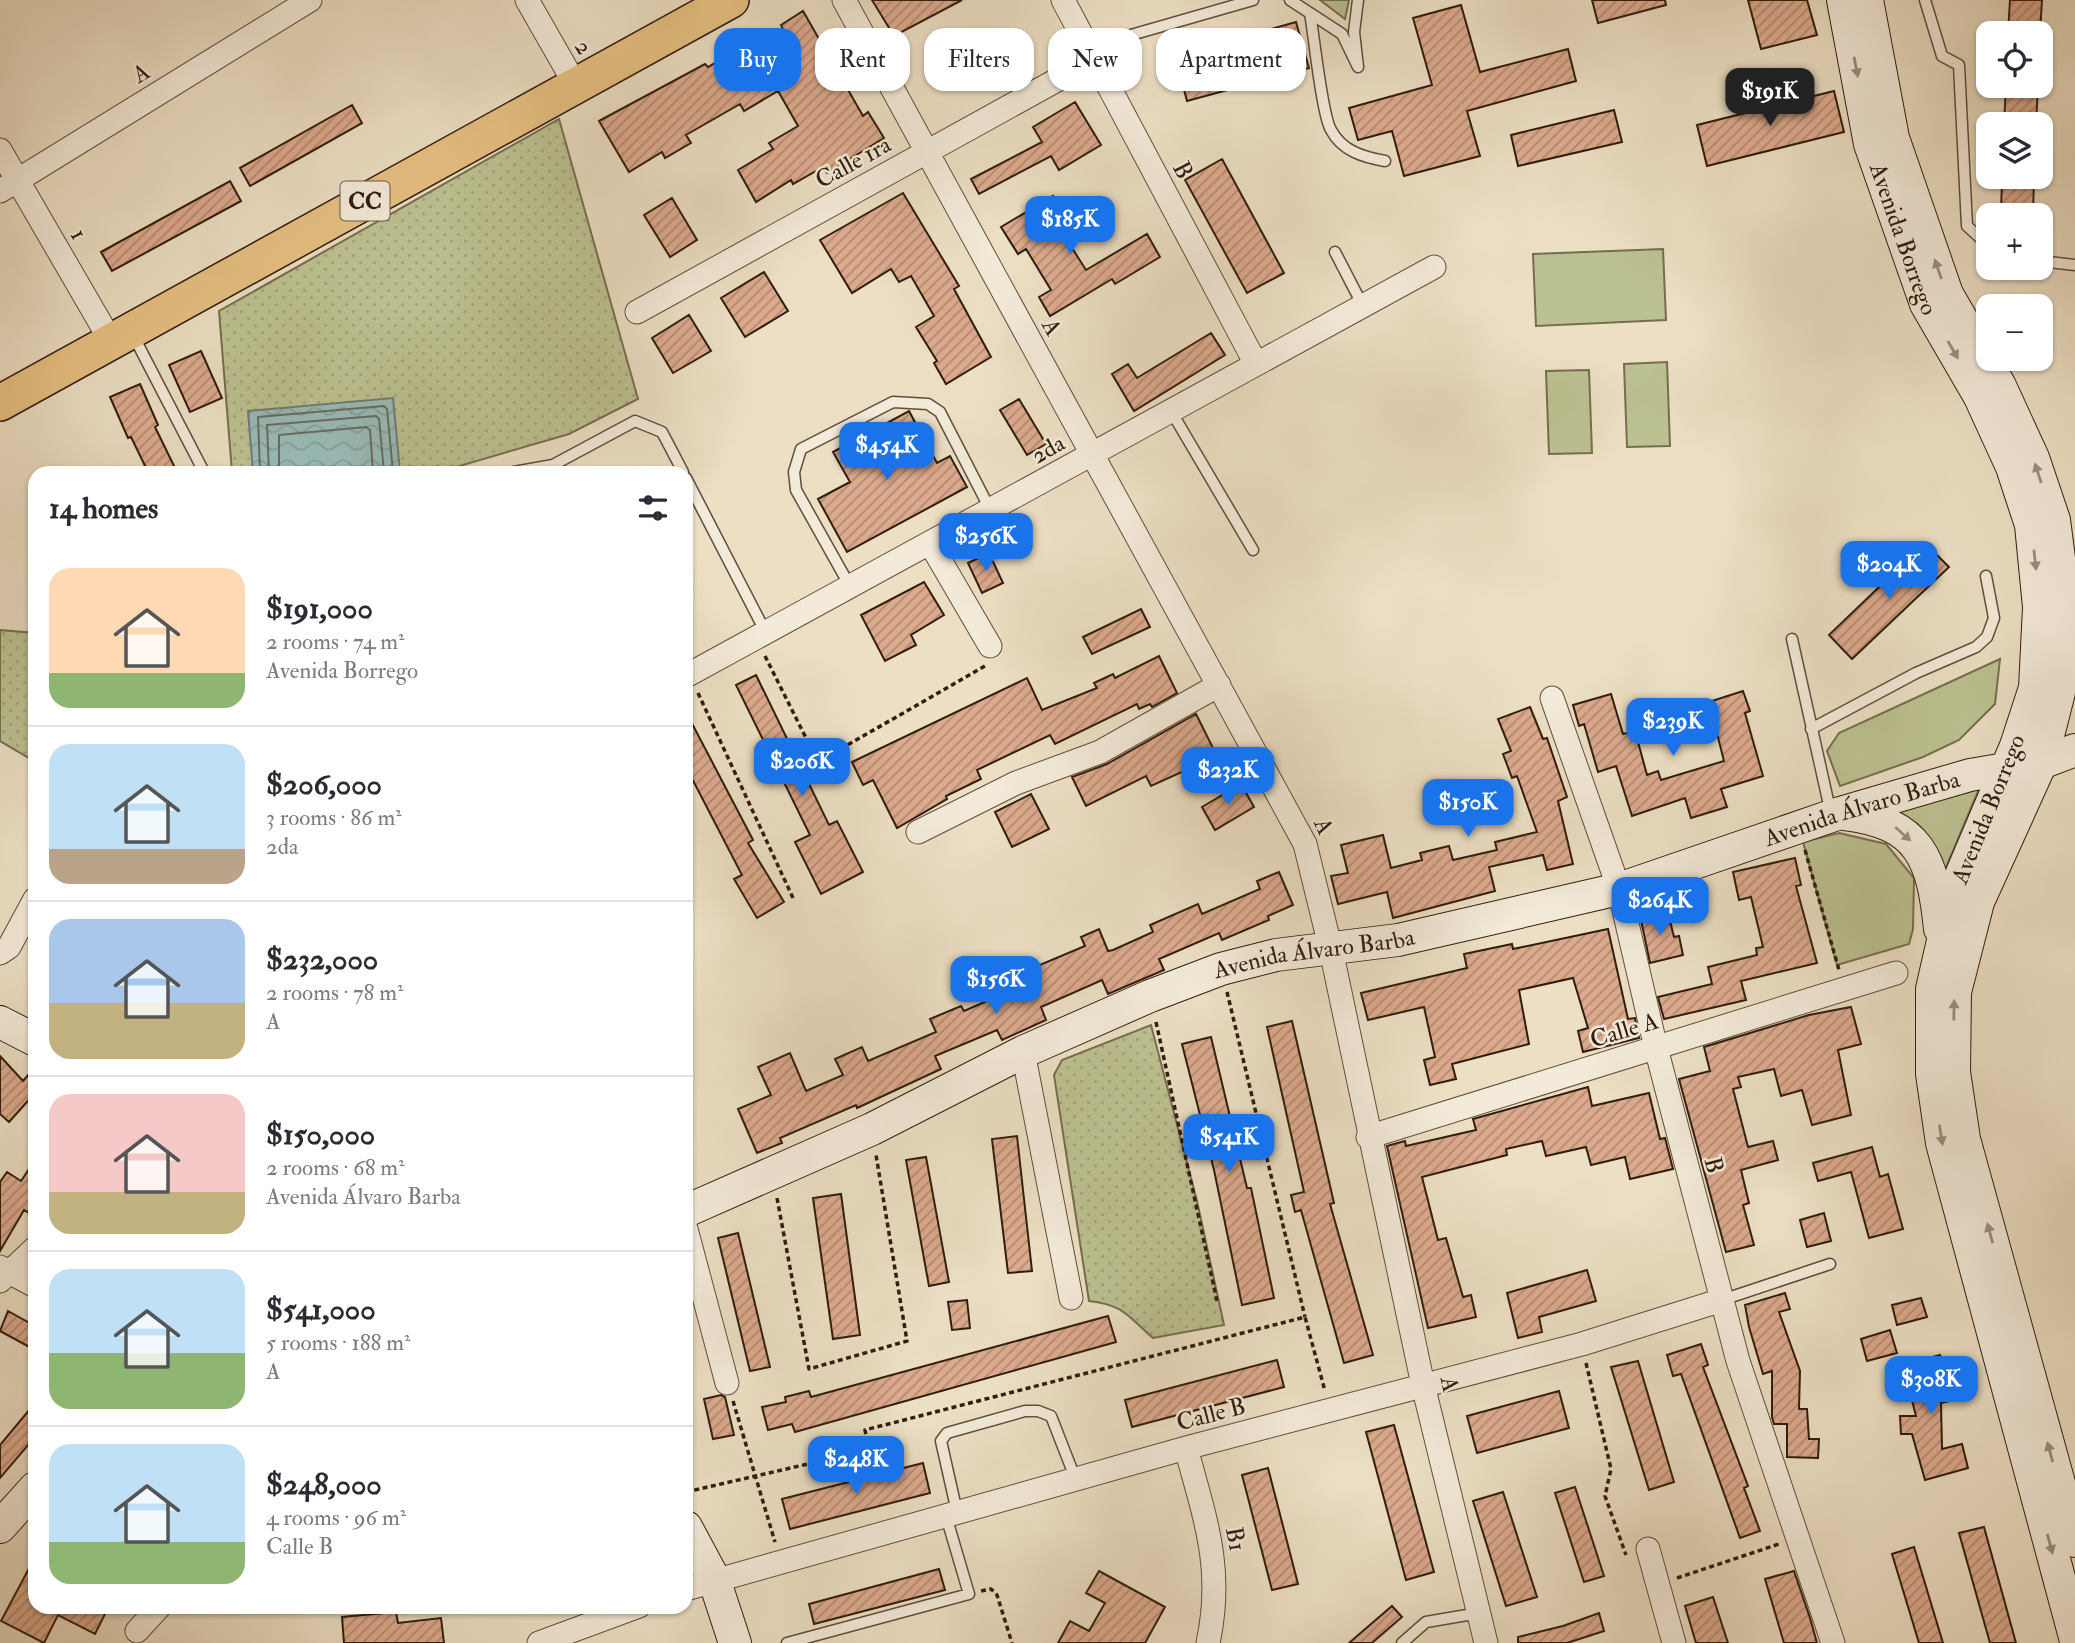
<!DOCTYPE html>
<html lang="en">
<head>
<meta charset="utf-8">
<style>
	body { margin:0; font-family:"IM FELL Double Pica",serif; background:#f7f7f7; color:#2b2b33; height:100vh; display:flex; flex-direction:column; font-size:26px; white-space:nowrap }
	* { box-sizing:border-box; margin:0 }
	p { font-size:23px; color:#7c7c81 }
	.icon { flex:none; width:38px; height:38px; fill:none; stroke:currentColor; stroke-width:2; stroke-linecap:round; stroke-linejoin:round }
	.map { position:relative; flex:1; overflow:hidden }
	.drawer { position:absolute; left:28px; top:466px; width:665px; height:1148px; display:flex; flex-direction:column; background:#fff; border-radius:21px; box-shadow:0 2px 5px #0004 }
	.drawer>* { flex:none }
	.guide { position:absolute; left:714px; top:28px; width:665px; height:63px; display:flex; gap:14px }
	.controls { position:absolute; left:1976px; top:21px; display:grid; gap:14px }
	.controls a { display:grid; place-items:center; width:77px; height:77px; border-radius:14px; background:#fff; box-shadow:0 2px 5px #0004; font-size:35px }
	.price { position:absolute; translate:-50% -60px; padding:0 16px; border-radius:14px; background:#1a73e8; color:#fff; font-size:23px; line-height:46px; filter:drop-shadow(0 2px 4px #0008) }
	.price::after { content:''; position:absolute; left:50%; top:42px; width:21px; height:16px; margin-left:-10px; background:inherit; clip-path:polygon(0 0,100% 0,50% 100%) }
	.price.current { background:#222; color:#fff }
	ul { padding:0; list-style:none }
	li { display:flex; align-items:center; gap:21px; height:175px; padding:0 21px }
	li+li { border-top:2px solid #e1e1e2 }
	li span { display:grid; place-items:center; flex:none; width:196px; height:140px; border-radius:21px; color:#555 }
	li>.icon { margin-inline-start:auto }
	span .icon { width:84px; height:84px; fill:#fffc; stroke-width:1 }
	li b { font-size:30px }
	h2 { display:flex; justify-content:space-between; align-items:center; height:84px; padding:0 21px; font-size:30px }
	.tag { padding:0 24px; border-radius:21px; background:#fff; box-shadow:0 2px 5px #0004; font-size:24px; line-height:63px }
	.tag.current { background:#1a73e8; color:#fff }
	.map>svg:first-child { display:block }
</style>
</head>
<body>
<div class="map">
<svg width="2075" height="1643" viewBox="0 0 2075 1643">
	<defs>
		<pattern id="park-dots" width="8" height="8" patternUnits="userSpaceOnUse" patternTransform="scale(1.75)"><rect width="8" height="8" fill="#bcc191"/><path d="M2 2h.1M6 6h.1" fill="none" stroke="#a2a57c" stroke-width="1.8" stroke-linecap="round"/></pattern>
		<pattern id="water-waves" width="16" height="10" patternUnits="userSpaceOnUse" patternTransform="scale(1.75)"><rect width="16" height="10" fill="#99bcb9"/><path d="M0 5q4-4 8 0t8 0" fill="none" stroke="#84a19e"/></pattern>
		<pattern id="building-hatch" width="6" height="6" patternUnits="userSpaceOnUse" patternTransform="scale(1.75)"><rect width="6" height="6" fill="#dcaa8d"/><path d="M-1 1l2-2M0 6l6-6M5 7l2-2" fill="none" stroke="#b38a72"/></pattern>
	</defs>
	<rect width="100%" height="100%" fill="#ecdfc4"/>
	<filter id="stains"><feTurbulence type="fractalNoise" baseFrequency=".00286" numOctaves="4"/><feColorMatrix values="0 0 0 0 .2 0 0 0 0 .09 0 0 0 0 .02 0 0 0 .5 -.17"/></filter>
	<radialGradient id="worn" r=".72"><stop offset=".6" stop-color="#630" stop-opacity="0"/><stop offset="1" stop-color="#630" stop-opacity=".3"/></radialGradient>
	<path fill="#bcc191" stroke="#766e50" stroke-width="2" d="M1320 0H1349L1345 19Z
		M1663 249 1666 320 1536 326 1533 254Z
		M1667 362 1670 446 1627 447 1624 364Z
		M1589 370 1592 453 1549 454 1546 371Z
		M2000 659 1995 704 1959 740 1923 757 1840 786 1827 751 1839 733Z
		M1979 789 1945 870 1930 841 1893 812Z
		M1839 833 1886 844 1914 878 1913 929 1909 944 1837 965 1803 842Z"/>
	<path fill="url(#park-dots)" stroke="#766e50" stroke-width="2" d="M559 119 638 399 569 434 439 472H232L219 311Z
		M0 630 35 633 34 761 0 741Z
		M1151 1025 1197 1201 1224 1325 1153 1338C1128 1317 1125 1305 1089 1301L1054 1075 1062 1060Z"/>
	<path fill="url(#water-waves)" stroke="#6f7c75" stroke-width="2" d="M393 398 400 472H253L248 411Z"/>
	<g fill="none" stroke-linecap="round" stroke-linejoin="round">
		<path stroke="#656c64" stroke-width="2" d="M260 472 258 417 384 406 387 409 393 472
			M269 472 267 425 376 416 379 419 384 472
			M279 472V435L366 427 370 430 373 472"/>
	</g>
	<path fill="url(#building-hatch)" stroke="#311c0e" stroke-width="2" d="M872 0H962L894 36Z
		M1592 0H1665L1666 5 1598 23Z
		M1748 0H1807L1817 35 1761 49Z
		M2010 0H2042L2040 33H2008Z
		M1461 5 1480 72 1568 49 1576 81 1467 111 1480 156 1404 176 1392 131 1358 140 1349 108 1432 85 1413 18Z
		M803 11 863 116 868 112 884 138 827 173 823 167 793 184 791 180 756 202 738 170 773 149 769 143 798 126 778 91 744 111 740 104 686 135 691 143 665 158 662 152 629 172 599 121 705 64 708 67 742 47 745 52 783 29 781 25Z
		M1296 22 1309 68 1187 101 1181 78 1223 67 1217 44Z
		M2006 86H2038L2036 124H2004Z
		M1834 91 1844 132 1707 166 1697 125Z
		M1075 102 1101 145 1059 170 1051 156 979 194 971 179 1042 142 1033 127Z
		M352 105 362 123 250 186 240 168Z
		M1614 110 1622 142 1518 166 1511 135Z
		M1222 159 1284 273 1247 293 1185 180Z
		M2002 177H2034L2033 215H2001Z
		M230 181 241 201 112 271 101 252Z
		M903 193 959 286 954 289 991 357 946 384 934 363 937 361 916 327 934 316 911 276 899 282 891 269 852 293 820 240Z
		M1053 196 1069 224 1060 229 1086 270 1147 234 1160 257 1115 284 1112 279 1050 316 1039 297 1051 290 1026 249 1018 254 1001 227Z
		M672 198 697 240 670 257 644 215Z
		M764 272 788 311 745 337 721 298Z
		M689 315 711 351 673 373 652 338Z
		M1211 333 1225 355 1134 411 1112 374 1128 364 1137 378Z
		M201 351 222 398 190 412 169 365Z
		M140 384 158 425 155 427 177 472H148L131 437 128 438 110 397Z
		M1019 399 1046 444 1027 455 1000 410Z
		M909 411 937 463 950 456 967 487 847 552 818 499 850 482 833 452Z
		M1925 543 1949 567 1852 659 1829 635Z
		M989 553 1003 583 982 593 968 563Z
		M924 582 944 615 911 635 916 645 885 661 861 615Z
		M1141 609 1150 627 1092 654 1083 637Z
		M1159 656 1177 693 1152 707 1150 704 1139 709 1137 704 1055 744 1050 735 977 770 981 779 946 796 947 799 897 828 873 780 863 785 852 762 1027 678 1042 710 1097 688 1094 683 1113 674 1115 678Z
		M756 675 829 825 837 821 863 872 821 894 795 842 810 835 736 685Z
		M1743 691 1750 711 1745 713 1763 776 1721 789 1727 807 1691 818 1685 798 1632 816 1616 766 1598 772 1584 724 1579 726 1573 705 1611 694 1623 734 1635 731 1647 775 1658 771 1661 780 1724 761 1709 702Z
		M1530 707 1543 739 1547 738 1567 797 1558 801 1573 864 1547 870 1543 855 1489 867 1495 891 1393 918 1387 892 1338 904 1331 876 1348 873 1341 845 1383 835 1391 868 1422 860 1420 853 1449 846 1453 860 1497 850 1495 842 1537 832 1517 776 1512 778 1503 754 1511 751 1498 719Z
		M686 712 753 840 748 843 784 902 757 918 734 879 742 875 686 767Z
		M1196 714 1217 756 1151 786 1146 776 1086 806 1072 777 1107 764Z
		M1241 784 1254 807 1215 830 1202 807Z
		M1031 794 1049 829 1012 847 995 812Z
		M1795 858 1801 885 1796 886 1817 963 1741 981 1746 1000 1664 1019 1658 997 1712 984 1708 967 1757 955 1756 948 1763 947 1751 897 1739 900 1733 872Z
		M1279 872 1293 905 1268 916 1269 920 1222 940 1219 933 1159 959 1164 970 1108 994 1102 980 1041 1007 1046 1020 1002 1040 997 1030 935 1056 941 1069 857 1108 856 1105 780 1138 782 1143 757 1153 738 1109 771 1095 758 1067 790 1053 806 1091 843 1075 835 1059 862 1047 868 1061 936 1032 930 1019 961 1006 964 1011 1040 978 1035 967 1085 946 1081 937 1099 929 1108 951 1113 950 1153 932 1150 925 1198 904 1202 914 1260 889 1257 881Z
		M1667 909 1674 937 1679 936 1683 955 1650 963 1640 915Z
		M1608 929 1628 1019 1635 1018 1639 1038 1583 1052 1578 1031 1588 1028 1573 978 1519 990 1529 1044 1452 1064 1456 1079 1430 1085 1424 1060 1435 1057 1424 1007 1368 1020 1361 993 1467 968 1464 954 1512 944 1513 949Z
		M1851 1007 1861 1044 1838 1050 1851 1115 1812 1125 1802 1090 1781 1096 1774 1069 1738 1077 1741 1087 1733 1089 1748 1147 1773 1141 1778 1160 1741 1170 1749 1203 1743 1205 1754 1245 1726 1252 1679 1079 1710 1071 1704 1047 1809 1015Z
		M1292 1021 1334 1203 1330 1204 1373 1355 1344 1363 1301 1210 1295 1212 1291 1195 1304 1192 1267 1027Z
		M1211 1037 1247 1188H1251L1274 1298 1242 1305 1214 1170 1182 1044Z
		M0 1056 23 1081 35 1067V1093L9 1122 0 1114Z
		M1588 1087 1592 1106 1649 1093 1660 1139 1665 1138 1673 1169 1630 1179 1625 1157 1591 1165 1586 1147 1546 1156 1542 1141 1506 1149 1507 1155 1422 1177 1438 1240 1446 1238 1463 1297 1471 1295 1476 1317 1428 1328 1387 1146 1405 1141 1406 1146 1476 1130 1473 1119Z
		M1017 1136 1032 1271 1008 1273 992 1139Z
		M1872 1147 1880 1177 1888 1174 1903 1229 1869 1238 1851 1172 1818 1181 1813 1163Z
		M926 1157 949 1282 929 1286 906 1160Z
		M35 1160V1217L24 1210 0 1251V1182L7 1172 21 1181Z
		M841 1194 860 1335 833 1339 813 1198Z
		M1824 1213 1831 1241 1807 1247 1800 1220Z
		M738 1233 770 1367 750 1371 718 1238Z
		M1587 1270 1596 1301 1539 1317 1542 1332 1518 1338 1507 1293Z
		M1785 1293 1790 1309 1779 1312 1800 1371 1799 1409H1807L1809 1439H1819L1818 1458 1787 1457V1424H1774L1772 1417V1371L1763 1374 1749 1327 1745 1305Z
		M1921 1298 1927 1317 1897 1325 1892 1305Z
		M967 1300 970 1328 952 1330 948 1302Z
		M8 1311 35 1326V1350L0 1331Z
		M1108 1316 1116 1342 795 1432 792 1424 768 1430 762 1407 786 1402 785 1397 809 1391 811 1397Z
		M1890 1330 1897 1353 1867 1361 1861 1339Z
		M1701 1344 1708 1365 1703 1367 1748 1486 1744 1488 1760 1531 1740 1538 1681 1374 1673 1376 1667 1355Z
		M1940 1355 1947 1379 1956 1377 1962 1398 1941 1403 1942 1449 1962 1444 1968 1468 1925 1480 1912 1434H1901L1900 1416H1916L1907 1381 1903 1382 1899 1366Z
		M1277 1360 1284 1387 1132 1427 1125 1400Z
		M1638 1361 1674 1482 1649 1490 1611 1367Z
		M1559 1391 1569 1428 1477 1453 1467 1416Z
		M721 1395 725 1397 734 1435 713 1439 704 1399Z
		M35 1403V1437L0 1478V1445Z
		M1394 1425 1434 1572 1406 1580 1366 1432Z
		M923 1463 930 1493 790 1529 782 1499Z
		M1268 1468 1298 1584 1272 1590 1242 1475Z
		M1575 1487 1604 1576 1584 1582 1555 1493Z
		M1503 1492 1537 1597 1506 1606 1473 1501Z
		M1984 1527 2016 1643H1990L1959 1533Z
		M1914 1547 1943 1643H1919L1892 1554Z
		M35 1557V1606H109L95 1634 58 1615 44 1643 1 1621Z
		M939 1569 945 1590 814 1624 809 1604Z
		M1099 1571 1165 1607 1145 1643H1058L1070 1621 1089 1631 1105 1603 1086 1593Z
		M1794 1571 1810 1618 1817 1643H1784L1765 1579Z
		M1713 1597 1728 1643H1696L1685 1606Z
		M1392 1606 1402 1617 1372 1643H1349Z
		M396 1612 398 1623 441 1618 444 1643H344L342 1617Z
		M1599 1613 1604 1631 1567 1643H1518V1637L1563 1626Z"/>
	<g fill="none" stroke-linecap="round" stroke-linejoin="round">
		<defs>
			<path id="lane" d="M1290 0 1342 34 1358 67 1354 32 1358 0
				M1925 0 1942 56 1959 65 1967 226 1988 245
				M1310 13C1314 36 1322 115 1331 130 1342 151 1363 157 1385 161
				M1095 59 1131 35 1253 0
				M1335 252 1363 306
				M2040 261 2075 265
				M133 335 204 472
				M1171 411 1253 550
				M514 472 553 465 635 421 662 432 683 472
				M686 478 766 633
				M851 588 796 490 794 472 801 449 893 402 928 404 940 412 991 511
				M1792 639 1831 814
				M1811 729 1916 673 1976 647 1987 637 1994 618 1986 576
				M1722 1300 1830 1264
				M957 1512 941 1441 947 1433 1025 1411H1038L1051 1416 1076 1480
				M787 1643 969 1594 946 1516
				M1402 1643 1426 1622 1479 1613"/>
			<path id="street" d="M527 0 575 84
				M844 0 1305 844 1331 950 1423 1385 1486 1643
				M1063 0 1256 364
				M0 150 112 343
				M0 191 310 0
				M637 312 1095 59
				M930 543 990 646
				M686 676 1434 267
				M1552 698 1619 889 1656 1048 1738 1361 1833 1643
				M918 832 1016 783 1100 752 1219 685
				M0 953 9 947 35 899
				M1023 1052 1071 1298
				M1368 1137 1896 973
				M686 1229 727 1383
				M0 1267 35 1286
				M0 1281 35 1248
				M1186 1448C1205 1519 1224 1568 1208 1643
				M1648 1549 1674 1643
				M686 1589 1186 1448 1582 1344 1722 1300
				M137 1631 160 1606
				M539 1643 639 1606"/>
			<g id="secondary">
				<path id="s1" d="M1843 0 1870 144 1926 304 1980 397 2012 467 2031 525 2039 607 2035 688 2016 746 1954 892 1932 989V1074L1942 1143 2075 1637"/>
				<path d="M1867 0 1893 138 1947 294 2000 386 2033 458 2054 520 2065 605 2059 692 2041 763 1978 902 1955 992 1954 1072 1964 1139 2075 1541"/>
				<path d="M1845 814C1920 823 1933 859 1940 929"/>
				<path d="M0 1022 35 1040"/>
				<path id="s2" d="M686 1211 872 1129 1023 1052 1150 996 1221 969 1276 955 1398 940 1619 889 1840 813 1970 775 2041 763 2075 750"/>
				<path d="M0 1527 35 1488"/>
				<path d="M686 1527 714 1579 735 1643"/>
			</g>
			<path id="primary" d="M0 403 731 0"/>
		</defs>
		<use href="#lane" stroke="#604d3c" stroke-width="13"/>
		<use href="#street" stroke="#604d3c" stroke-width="25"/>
		<use href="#secondary" stroke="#311c0e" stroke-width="34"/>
		<use href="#primary" stroke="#311c0e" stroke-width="38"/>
		<path stroke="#311c0e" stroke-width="3.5" stroke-dasharray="5 3.5" stroke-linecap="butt" d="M765 656 818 762 985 666
			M698 693 793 898
			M1805 850 1839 970
			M1227 992 1305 1317
			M1156 1022 1217 1301
			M777 1198 809 1369 907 1341 876 1155
			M1586 1363 1611 1469 1605 1496 1626 1555
			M733 1401 775 1542
			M686 1492 869 1450 865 1430 1305 1317 1325 1391
			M1677 1578 1779 1544
			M981 1591 991 1589 997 1595 1012 1643"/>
		<use href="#lane" stroke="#f3ead9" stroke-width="10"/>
		<use href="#street" stroke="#f3ead9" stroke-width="23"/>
		<use href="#secondary" stroke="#f3ead9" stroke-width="32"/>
		<use href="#primary" stroke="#e6c082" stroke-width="35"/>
	</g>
	<defs><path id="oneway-solid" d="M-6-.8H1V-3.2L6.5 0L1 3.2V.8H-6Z" transform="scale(1.75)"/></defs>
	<g fill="#9c8d7e">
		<use href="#oneway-solid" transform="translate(1856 67) rotate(79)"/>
		<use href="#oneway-solid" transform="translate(1938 269) rotate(-109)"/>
		<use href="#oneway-solid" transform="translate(1953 350) rotate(60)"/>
		<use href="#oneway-solid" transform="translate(2038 473) rotate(-108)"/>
		<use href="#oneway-solid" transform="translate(2035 560) rotate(84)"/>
		<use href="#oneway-solid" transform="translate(1903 834) rotate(42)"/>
		<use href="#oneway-solid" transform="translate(1954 1010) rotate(-89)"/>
		<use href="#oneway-solid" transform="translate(1941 1135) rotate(81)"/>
		<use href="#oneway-solid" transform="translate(1990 1233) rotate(-105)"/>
		<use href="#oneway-solid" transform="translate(2050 1452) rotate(-105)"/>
		<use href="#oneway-solid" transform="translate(2050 1544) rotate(75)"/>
	</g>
	<g text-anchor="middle" stroke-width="5" stroke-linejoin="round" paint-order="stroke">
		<rect fill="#f3ead9" stroke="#6b5a4b" stroke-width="2" x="340.5" y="181.5" width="49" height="39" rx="5"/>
		<g font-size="23" font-weight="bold" fill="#311c0e">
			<text x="365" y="209">CC</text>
		</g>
		<g font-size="24" fill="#311c0e" stroke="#f3ead9">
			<text transform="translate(584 47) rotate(60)" y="8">2</text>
			<text transform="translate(141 73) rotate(-31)" y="8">A</text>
			<text transform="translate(853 162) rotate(-29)" y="8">Calle 1ra</text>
			<text transform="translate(1183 170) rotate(62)" y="8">B</text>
			<text transform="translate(79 234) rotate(60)" y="8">1</text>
			<text dy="8" stroke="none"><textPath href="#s1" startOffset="247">Avenida Borrego</textPath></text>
			<text transform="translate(1052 327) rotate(61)" y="8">A</text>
			<text transform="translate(1048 449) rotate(-29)" y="8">2da</text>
			<text dy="8" stroke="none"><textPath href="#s2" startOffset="1250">Avenida Álvaro Barba</textPath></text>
			<text transform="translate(1988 809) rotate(-68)" y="8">Avenida Borrego</text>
			<text transform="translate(1324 826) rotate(65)" y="8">A</text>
			<text dy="8" stroke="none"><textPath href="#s2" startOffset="682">Avenida Álvaro Barba</textPath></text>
			<text transform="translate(1624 1030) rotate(-17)" y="8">Calle A</text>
			<text transform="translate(1714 1165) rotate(75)" y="8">B</text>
			<text transform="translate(1450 1384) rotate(78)" y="8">A</text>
			<text transform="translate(1211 1414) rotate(-15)" y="8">Calle B</text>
			<text transform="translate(1236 1539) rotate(79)" y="8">B1</text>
		</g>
	</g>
	<rect width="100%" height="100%" filter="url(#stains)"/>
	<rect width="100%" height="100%" fill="url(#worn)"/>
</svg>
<div class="controls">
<a><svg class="icon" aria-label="locate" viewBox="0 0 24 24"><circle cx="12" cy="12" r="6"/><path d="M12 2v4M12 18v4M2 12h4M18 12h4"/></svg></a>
<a><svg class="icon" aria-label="layers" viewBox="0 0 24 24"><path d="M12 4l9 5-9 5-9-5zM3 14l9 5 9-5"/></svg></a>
<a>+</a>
<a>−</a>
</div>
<b class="price current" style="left:1770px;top:128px">$191K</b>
<b class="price" style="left:1070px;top:256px">$185K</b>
<b class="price" style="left:887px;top:482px">$454K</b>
<b class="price" style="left:986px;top:573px">$256K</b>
<b class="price" style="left:1889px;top:601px">$204K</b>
<b class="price" style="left:1673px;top:758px">$239K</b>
<b class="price" style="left:802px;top:798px">$206K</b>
<b class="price" style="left:1228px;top:807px">$232K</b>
<b class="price" style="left:1468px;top:839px">$150K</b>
<b class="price" style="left:1660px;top:937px">$264K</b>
<b class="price" style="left:996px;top:1016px">$156K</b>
<b class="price" style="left:1229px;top:1174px">$541K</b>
<b class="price" style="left:1931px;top:1416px">$308K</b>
<b class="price" style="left:856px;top:1496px">$248K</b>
<div class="guide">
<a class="tag current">Buy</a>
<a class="tag">Rent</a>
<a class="tag">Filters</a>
<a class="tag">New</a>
<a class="tag">Apartment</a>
</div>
<section class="drawer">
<h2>14 homes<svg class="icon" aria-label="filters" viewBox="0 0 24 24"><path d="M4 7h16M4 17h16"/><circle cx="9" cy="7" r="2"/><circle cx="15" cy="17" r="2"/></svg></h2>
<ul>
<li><span style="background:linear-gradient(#ffd9b3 75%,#8fb573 0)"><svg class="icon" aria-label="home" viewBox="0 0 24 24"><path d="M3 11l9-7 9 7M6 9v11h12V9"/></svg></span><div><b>$191,000</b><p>2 rooms · 74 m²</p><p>Avenida Borrego</p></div></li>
<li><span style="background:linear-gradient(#bfe0f5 75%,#b9a48a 0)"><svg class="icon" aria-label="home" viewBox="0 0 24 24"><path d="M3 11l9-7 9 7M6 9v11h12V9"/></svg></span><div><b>$206,000</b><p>3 rooms · 86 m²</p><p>2da</p></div></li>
<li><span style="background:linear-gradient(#a9c7e8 60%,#c2b280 0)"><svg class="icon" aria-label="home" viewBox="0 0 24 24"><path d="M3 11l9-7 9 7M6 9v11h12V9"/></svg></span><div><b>$232,000</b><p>2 rooms · 78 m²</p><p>A</p></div></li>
<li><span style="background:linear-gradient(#f6c9c9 70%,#c2b280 0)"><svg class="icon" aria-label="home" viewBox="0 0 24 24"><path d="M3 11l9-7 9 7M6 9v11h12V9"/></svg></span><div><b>$150,000</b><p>2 rooms · 68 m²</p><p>Avenida Álvaro Barba</p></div></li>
<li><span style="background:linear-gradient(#bfe0f5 60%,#8fb573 0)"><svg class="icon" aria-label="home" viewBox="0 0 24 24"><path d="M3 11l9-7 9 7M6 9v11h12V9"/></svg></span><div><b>$541,000</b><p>5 rooms · 188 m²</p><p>A</p></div></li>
<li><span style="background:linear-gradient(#bfe0f5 70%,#8fb573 0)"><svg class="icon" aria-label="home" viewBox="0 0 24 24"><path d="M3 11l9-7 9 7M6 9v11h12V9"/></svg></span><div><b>$248,000</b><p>4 rooms · 96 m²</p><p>Calle B</p></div></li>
</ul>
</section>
</div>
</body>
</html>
